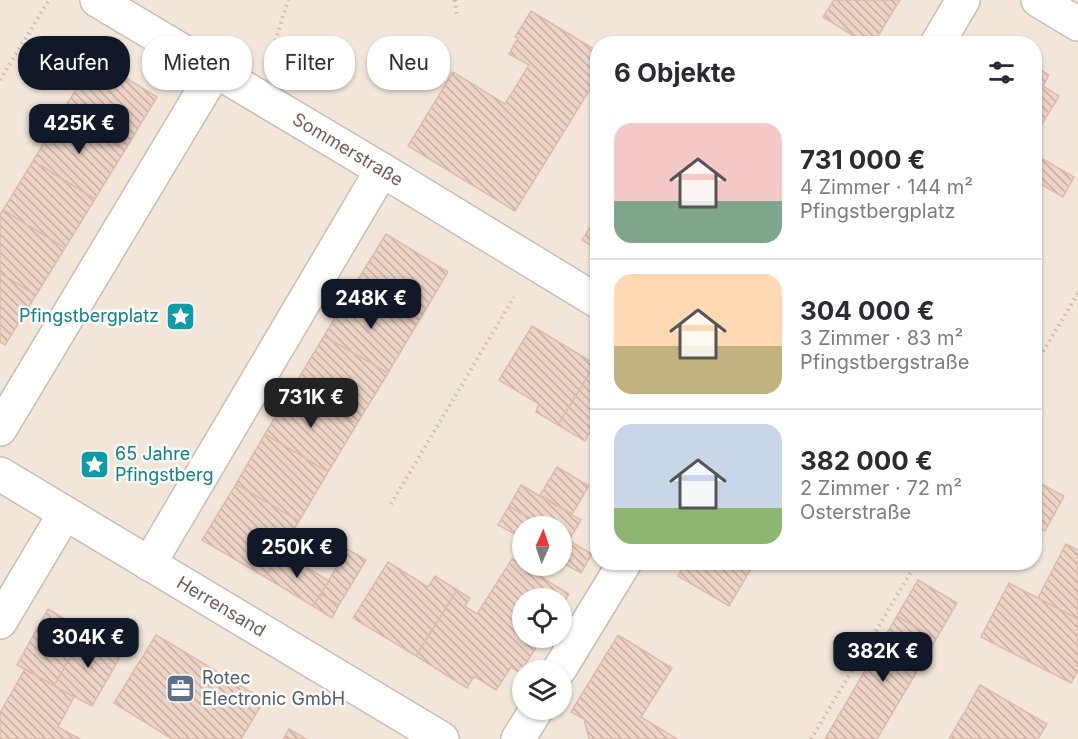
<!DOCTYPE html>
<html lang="de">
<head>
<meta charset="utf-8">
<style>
	body { margin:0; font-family:Inter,sans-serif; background:#f2f2f3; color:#2b2b33; height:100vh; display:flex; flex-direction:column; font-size:22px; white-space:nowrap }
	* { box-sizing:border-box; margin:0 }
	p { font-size:20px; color:#7c7c81 }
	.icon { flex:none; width:33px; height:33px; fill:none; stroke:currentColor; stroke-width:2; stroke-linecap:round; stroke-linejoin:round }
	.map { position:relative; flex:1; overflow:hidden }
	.details { position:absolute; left:590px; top:36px; width:452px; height:534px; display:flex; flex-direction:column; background:#fff; border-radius:24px; box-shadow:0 2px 4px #0004 }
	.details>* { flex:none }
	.banner { position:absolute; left:18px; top:36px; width:482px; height:54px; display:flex; gap:12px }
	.needle { width:39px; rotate:3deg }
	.buttons { position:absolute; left:512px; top:516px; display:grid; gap:12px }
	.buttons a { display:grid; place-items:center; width:60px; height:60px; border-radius:50%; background:#fff; box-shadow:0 2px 4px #0004; font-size:30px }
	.price { position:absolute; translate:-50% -51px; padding:0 14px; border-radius:12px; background:#111827; color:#fff; font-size:20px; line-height:39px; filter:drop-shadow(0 2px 3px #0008) }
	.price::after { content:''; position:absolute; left:50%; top:36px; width:18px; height:14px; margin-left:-9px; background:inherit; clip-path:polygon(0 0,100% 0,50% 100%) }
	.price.selected { background:#222; color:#fff }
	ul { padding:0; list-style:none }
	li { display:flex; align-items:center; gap:18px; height:150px; padding:0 24px }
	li+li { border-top:2px solid #e1e1e2 }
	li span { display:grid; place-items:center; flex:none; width:168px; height:120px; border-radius:18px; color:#555 }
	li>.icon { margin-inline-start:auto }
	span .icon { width:72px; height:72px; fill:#fffc; stroke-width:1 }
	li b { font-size:26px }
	h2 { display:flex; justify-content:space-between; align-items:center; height:72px; padding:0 24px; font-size:26px }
	.tag { padding:0 21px; border-radius:24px; background:#fff; box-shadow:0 2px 4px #0004; font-size:21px; line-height:54px }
	.tag.selected { background:#111827; color:#fff }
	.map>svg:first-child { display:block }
</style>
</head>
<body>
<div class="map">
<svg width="1078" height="739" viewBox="0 0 1078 739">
	<defs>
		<pattern id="building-back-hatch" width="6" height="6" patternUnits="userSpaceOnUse" patternTransform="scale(1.5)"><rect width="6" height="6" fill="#edd4c7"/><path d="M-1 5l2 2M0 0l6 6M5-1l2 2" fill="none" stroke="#c5afa4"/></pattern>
	</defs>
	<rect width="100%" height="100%" fill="#fbf4ec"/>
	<path fill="#f2e6db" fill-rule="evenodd" d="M0 0H1078V739H0ZM597 44H1034V562H597ZM522 526H561V566H522ZM522 598H561V638H522ZM522 670H561V710H522Z"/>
	<path fill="url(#building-back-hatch)" stroke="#debaa9" stroke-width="1.5" d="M834 0H900L873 44H867L823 17Z
		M531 11 597 51V78L515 211 408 146 453 72 505 104 529 65 509 54 518 38 515 37Z
		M95 59 157 97 125 150 62 112Z
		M1034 66 1049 75 1043 86 1059 96 1042 124 1034 119Z
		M62 112 125 150 95 199 33 161Z
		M1034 154 1074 177 1063 197 1034 180Z
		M33 161 95 199 65 248 3 210Z
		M3 210 65 248 36 295 0 273V215Z
		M597 216V249L582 240Z
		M386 234 448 272 417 324 354 286Z
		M0 273 36 295 5 345 0 342Z
		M354 286 417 324 388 373 324 336Z
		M532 326 595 364 558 425 536 412 539 404 499 380Z
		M324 336 388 373 357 424 294 386Z
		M595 364 597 366V437L589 433 585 441 558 425Z
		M294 386 357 424 328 472 265 434Z
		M265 434 328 472 299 521 236 484Z
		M557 467 589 486 572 514 540 495Z
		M1034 480 1064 496 1045 531 1034 525Z
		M236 484 299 521 265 577 202 540Z
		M521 485 581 520 569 540 561 536V526H544L509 506Z
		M509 506 541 525 540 526H522V538L498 525Z
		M561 536 592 554 581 573 561 562Z
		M1066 544 1078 550V619L1038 598Z
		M347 549 366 560 339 605 321 594Z
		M281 552 329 581 313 606 265 577Z
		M512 559 569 594 561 607V598H522V638H542L520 673 511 667 496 690 474 676 467 688 416 656 457 590 470 598 465 606 477 614Z
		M388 562 428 587 435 576 457 590 416 656 353 618Z
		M686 562H755L729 606 678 576Z
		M918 580 957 603 936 639 897 616Z
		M1009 583 1078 619V670L1071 683 981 637Z
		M321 594 339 605 332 618 313 606Z
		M48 609 85 631 54 686 17 665Z
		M897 616 936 639 877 739H825Z
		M85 631 123 652 92 706 54 686Z
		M156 635 264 700 241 739H172L114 703Z
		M618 635 672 668 641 717 677 739H589L584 719 571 712Z
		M25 669 74 697 58 727 80 739H0V713Z
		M980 685 1047 724 1038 739H949Z
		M289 729 306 739H283Z"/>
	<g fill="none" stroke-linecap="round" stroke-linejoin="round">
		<defs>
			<g id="minor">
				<path id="s1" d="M97 0 382 170 597 301"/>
				<path d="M1038 0 1078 24"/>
				<path d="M937 44 963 0"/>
				<path d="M0 429 215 71"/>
				<path id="s2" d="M0 474 442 739"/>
				<path d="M149 564 382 170"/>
				<path d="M0 622 65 513"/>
				<path d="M559 670 625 562"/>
				<path d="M518 739 536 710"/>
			</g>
		</defs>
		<use href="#minor" stroke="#ccbcb3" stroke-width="36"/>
		<path stroke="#d3b7aa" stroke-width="4" stroke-dasharray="1.5 4.5" stroke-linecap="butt" d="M455 0 457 17
			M270 58 288 0
			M0 80 49 0
			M1034 367 1078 293
			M391 504 514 297
			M811 739 917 562"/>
		<use href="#minor" stroke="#fff" stroke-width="33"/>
	</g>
	<defs>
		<symbol id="sight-square" viewBox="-11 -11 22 22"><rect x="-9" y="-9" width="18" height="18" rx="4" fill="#0f9aa8" stroke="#fdf9f3"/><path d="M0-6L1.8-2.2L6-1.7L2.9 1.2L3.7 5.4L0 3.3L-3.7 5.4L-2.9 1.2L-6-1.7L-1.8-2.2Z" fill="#fff"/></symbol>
		<symbol id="office-square" viewBox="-11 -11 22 22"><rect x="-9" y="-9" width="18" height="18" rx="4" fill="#5c6f8a" stroke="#fdf9f3"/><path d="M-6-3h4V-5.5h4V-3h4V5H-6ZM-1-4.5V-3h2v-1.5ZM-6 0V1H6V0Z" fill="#fff"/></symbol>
	</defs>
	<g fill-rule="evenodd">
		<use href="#sight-square" x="164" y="300" width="33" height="33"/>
		<use href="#sight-square" x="78" y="448" width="33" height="33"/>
		<use href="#office-square" x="164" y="672" width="33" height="33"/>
	</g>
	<g text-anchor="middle" stroke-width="5" stroke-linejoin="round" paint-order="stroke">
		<g font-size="18" fill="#745b51" stroke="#fdf9f3">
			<text dy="6" stroke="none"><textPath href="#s1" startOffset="292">Sommerstraße</textPath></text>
			<text dy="6" stroke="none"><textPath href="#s2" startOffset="258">Herrensand</textPath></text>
		</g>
		<g font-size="18" fill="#0d838f" stroke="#fdf9f3" text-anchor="end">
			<text x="159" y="322">Pfingstbergplatz</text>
			<text x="115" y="460" text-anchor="start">65 Jahre<tspan x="115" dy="21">Pfingstberg</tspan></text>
		</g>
		<g font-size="18" fill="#4e5e75" stroke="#fdf9f3" text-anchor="start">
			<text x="202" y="684">Rotec<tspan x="202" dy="21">Electronic GmbH</tspan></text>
		</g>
	</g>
</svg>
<div class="buttons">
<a><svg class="needle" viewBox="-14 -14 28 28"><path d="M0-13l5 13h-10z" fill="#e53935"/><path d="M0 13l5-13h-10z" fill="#7c7c81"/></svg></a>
<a><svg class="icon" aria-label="locate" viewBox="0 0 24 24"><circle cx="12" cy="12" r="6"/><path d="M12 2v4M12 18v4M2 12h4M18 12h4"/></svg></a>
<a><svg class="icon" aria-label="layers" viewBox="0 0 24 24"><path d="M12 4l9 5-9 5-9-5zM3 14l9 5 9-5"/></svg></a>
</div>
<b class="price" style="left:79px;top:155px">425K €</b>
<b class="price" style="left:371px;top:330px">248K €</b>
<b class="price selected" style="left:311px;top:429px">731K €</b>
<b class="price" style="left:297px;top:579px">250K €</b>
<b class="price" style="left:88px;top:669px">304K €</b>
<b class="price" style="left:883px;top:683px">382K €</b>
<div class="banner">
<a class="tag selected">Kaufen</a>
<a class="tag">Mieten</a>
<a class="tag">Filter</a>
<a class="tag">Neu</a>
</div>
<section class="details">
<h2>6 Objekte<svg class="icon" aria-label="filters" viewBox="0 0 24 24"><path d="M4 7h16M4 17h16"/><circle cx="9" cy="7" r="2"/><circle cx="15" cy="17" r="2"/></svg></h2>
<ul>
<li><span style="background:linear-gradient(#f6c9c9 65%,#7fa58c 0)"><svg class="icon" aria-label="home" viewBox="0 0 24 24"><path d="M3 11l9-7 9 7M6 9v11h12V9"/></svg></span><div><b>731 000 €</b><p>4 Zimmer · 144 m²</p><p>Pfingstbergplatz</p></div></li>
<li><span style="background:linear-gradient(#ffd9b3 60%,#c2b280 0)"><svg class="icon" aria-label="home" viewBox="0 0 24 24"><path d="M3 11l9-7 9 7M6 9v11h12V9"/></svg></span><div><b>304 000 €</b><p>3 Zimmer · 83 m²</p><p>Pfingstbergstraße</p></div></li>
<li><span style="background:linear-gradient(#c9d6e8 70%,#8fb573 0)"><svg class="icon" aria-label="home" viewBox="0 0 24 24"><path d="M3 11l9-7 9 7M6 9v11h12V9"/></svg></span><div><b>382 000 €</b><p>2 Zimmer · 72 m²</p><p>Osterstraße</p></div></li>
</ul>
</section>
</div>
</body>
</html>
